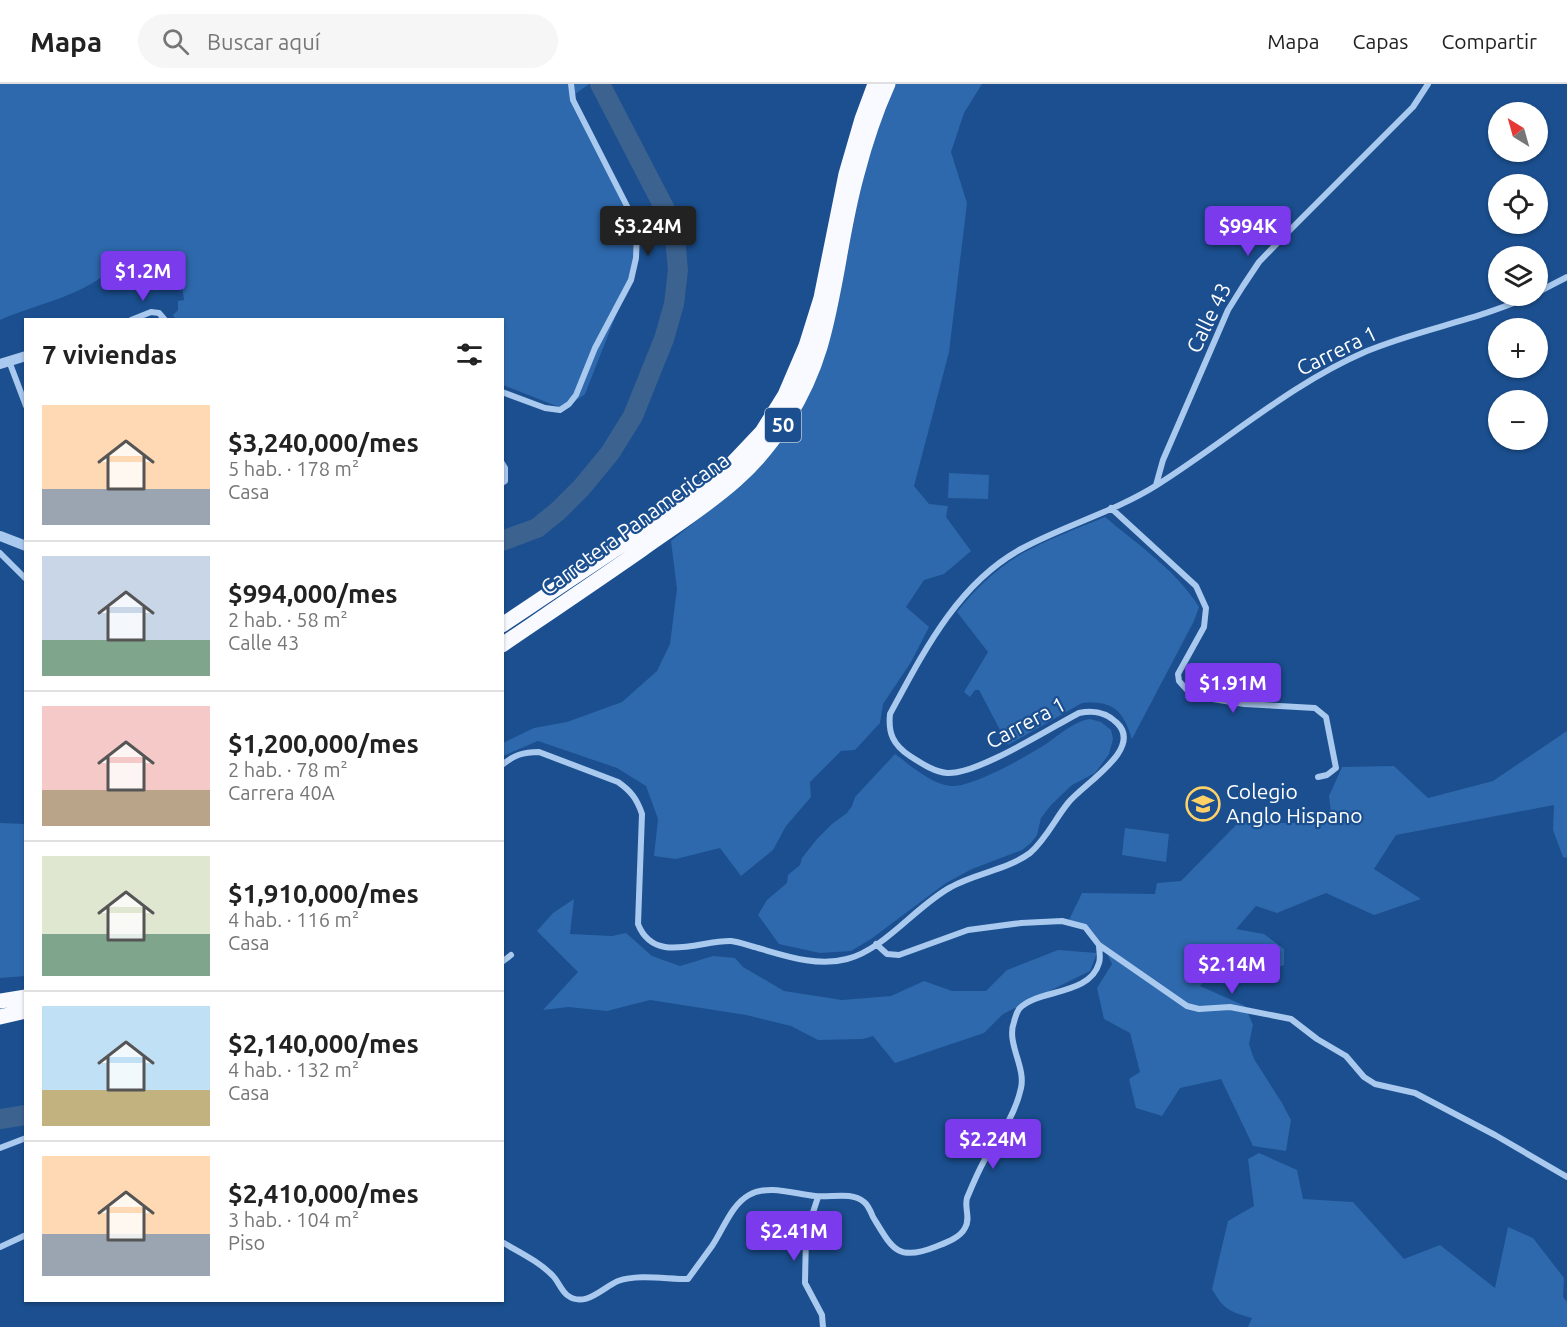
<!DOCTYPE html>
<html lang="es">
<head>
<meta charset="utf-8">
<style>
	body { margin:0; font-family:Ubuntu,sans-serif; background:#f6f6f6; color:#222; height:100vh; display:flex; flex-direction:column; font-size:22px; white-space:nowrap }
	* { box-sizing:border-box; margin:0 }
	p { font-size:20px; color:#767676 }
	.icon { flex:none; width:33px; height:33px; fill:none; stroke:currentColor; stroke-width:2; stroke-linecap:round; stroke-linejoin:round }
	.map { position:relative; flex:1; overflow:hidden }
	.details { position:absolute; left:24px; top:234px; width:480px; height:984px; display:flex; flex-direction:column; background:#fff; border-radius:0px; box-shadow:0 2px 4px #0004 }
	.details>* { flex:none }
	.needle { width:39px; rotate:323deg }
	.tools { position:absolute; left:1488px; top:18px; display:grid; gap:12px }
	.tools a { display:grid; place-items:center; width:60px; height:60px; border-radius:50%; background:#fff; box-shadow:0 2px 4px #0004; font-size:30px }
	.price { position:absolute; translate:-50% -51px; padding:0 14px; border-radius:6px; background:#7c3aed; color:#fff; font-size:20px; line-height:39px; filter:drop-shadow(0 2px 3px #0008) }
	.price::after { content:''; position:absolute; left:50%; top:36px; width:18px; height:14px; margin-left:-9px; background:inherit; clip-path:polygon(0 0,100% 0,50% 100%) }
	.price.on { background:#222; color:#fff }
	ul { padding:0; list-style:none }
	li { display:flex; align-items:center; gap:18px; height:150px; padding:0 18px }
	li+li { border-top:2px solid #e0e0e0 }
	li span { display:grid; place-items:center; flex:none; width:168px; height:120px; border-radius:0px; color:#555 }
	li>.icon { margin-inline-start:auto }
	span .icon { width:72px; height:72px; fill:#fffc; stroke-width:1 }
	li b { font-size:26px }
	h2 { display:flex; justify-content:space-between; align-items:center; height:72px; padding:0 18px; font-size:26px }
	header { display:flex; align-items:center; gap:36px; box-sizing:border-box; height:84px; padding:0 30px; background:#fff; border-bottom:2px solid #e0e0e0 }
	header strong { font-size:28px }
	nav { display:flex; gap:33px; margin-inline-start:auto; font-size:21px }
	.search { width:420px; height:54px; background:#f6f6f6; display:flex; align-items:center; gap:15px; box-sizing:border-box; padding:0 21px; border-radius:33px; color:#767676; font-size:22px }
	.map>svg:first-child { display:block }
</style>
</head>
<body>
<header>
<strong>Mapa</strong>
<div class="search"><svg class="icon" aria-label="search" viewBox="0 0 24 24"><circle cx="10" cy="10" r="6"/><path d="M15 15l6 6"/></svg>Buscar aquí</div>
<nav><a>Mapa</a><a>Capas</a><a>Compartir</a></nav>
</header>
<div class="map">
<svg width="1567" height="1243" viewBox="0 0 1567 1243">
	<rect width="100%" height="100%" fill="#1b4f8f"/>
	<path fill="#2e69ad" d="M0 0H589L571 13 636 135 639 153 636 180 585 310 570 321 559 323 503 301 502 236 175 235 173 231 178 226V217L184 216 181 193 183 180 172 178 168 179 166 185 132 195 125 173 106 182 108 188C81 212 34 221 0 236Z
		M896 0H982L964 29 951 68 967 119 949 268 914 402 929 420 948 422 946 433 971 467 944 490 924 496 906 523 929 543 911 578 883 620 880 639 855 666 841 667 810 698 811 713 786 742 773 766 741 792 720 764 676 775 654 772 658 735 646 702 617 684 538 657 503 672V659L534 644 567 638 622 618 657 587 670 560 677 505 671 457 741 401 826 267 839 217 862 95 879 41Z
		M949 389 989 391 988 415 948 414Z
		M1105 433C1137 460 1177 487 1199 523L1194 537 1132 655C1123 627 1114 616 1082 619L1008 661 979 606H975L970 613 964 608 988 568 957 528C975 505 998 483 1023 469 1049 455 1078 444 1105 433Z
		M1090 635 1101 638 1111 646 1113 655 1109 670 1095 689 1072 701 1051 721 1041 734 1037 751 1031 759 1022 766 972 785 946 799 871 855 851 867 820 869 779 860 758 831 767 816 787 799 788 791 800 781 802 774 817 755 832 740 847 729 852 722 855 713 895 670C911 682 930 699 950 702 972 704 1027 672 1046 660 1059 651 1074 637 1090 635Z
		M1567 647V774L1563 773 1553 746 1554 721 1396 751 1374 785 1421 815 1374 831 1326 809 1277 829 1256 822 1236 845 1264 850 1284 865V881L1265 887 1220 878 1200 902 1245 922 1253 941 1249 960 1254 975 1282 1019 1291 1036 1286 1067 1253 1062 1221 995 1180 1004 1162 1032 1136 1024 1129 995 1140 988 1130 949 1104 935 1097 904 1112 880C1101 855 1094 846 1069 836L1082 809 1155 810 1157 799 1181 797 1238 739H1317L1331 729 1329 712 1342 683 1394 682 1428 714 1493 697Z
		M0 739 25 740 26 892 0 894Z
		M1125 744 1169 750 1166 778 1122 771Z
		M574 815 570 850 612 852 626 849 652 872 680 882 713 872 735 874 743 883 784 907 842 916 891 912 924 897 952 907H986L1007 886 1058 866 1097 869 1090 887 1003 930 984 949 895 979 873 952 863 955 818 956 791 942 746 931 650 916 607 927 568 923 543 926 578 888 537 847 553 829Z
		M1259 1069 1297 1086 1303 1115 1353 1118 1404 1175 1440 1161 1495 1204 1508 1143 1533 1154 1564 1194 1563 1213 1567 1218V1243H1248L1252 1234C1230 1228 1223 1225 1212 1205L1228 1137 1254 1122 1248 1075Z"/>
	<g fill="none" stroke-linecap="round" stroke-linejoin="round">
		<path stroke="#3c6290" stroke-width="20" d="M502 457 537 444 558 427 582 403 610 369 633 332 664 255 674 220 678 186 675 154 667 129 600 0
			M0 1035 26 1031"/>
		<path stroke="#a9c9ee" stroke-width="6" d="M1538 208 1567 193
			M131 236 151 228 159 229 165 236
			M9 277 26 322
			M502 308 545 324 560 326 569 320 576 311 595 264 631 196 636 174 637 149 630 128 573 16 571 0
			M502 379 505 384V397L502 399
			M1156 401 1163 376 1228 226 1243 202 1259 178 1289 147 1413 23 1428 0
			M1111 424 1196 502 1206 524 1204 543 1178 590 1179 597 1188 607 1200 613 1244 620 1315 624 1326 633 1336 684 1327 691 1318 693
			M0 469 26 495
			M502 681C514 671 523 668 539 668L618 698C631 707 637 715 642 730L638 840C654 881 700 856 731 857 740 858 749 862 758 864 786 872 817 883 847 875 884 866 917 821 951 803 976 789 1007 786 1030 769 1046 755 1055 735 1068 719 1083 700 1144 665 1117 639 1106 628 1094 626 1079 629 1050 644 977 691 947 689 934 688 921 679 910 672 893 661 888 649 890 630 923 569 957 500 1021 465 1065 441 1114 428 1157 401 1227 357 1290 300 1367 267 1420 245 1478 236 1530 212
			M876 860 887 870 899 871 968 846 1021 839 1062 837 1085 843 1099 861 1187 922 1199 925 1230 923 1291 935 1317 955 1346 972 1364 993 1375 1000 1415 1009 1495 1051 1567 1093
			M502 878 511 871
			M0 1064 26 1054
			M818 1113 806 1150 805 1199 822 1231 823 1243
			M502 1158C519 1168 540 1178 553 1192 558 1197 561 1206 567 1211 585 1225 603 1203 618 1197 639 1190 665 1195 688 1195 696 1184 704 1173 712 1162 723 1146 731 1121 749 1111 769 1100 794 1110 815 1112 831 1114 851 1107 864 1118 868 1121 871 1128 873 1133 892 1164 897 1178 935 1163 945 1159 960 1154 965 1144 971 1134 964 1124 967 1114 972 1102 978 1088 984 1077 998 1054 1015 1032 1021 1004 1026 983 1006 959 1014 938 1015 934 1017 928 1019 925 1036 905 1090 912 1099 879 1101 874 1099 867 1099 861
			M0 1163 26 1151"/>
		<path stroke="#a9c9ee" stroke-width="10" d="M0 280 26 272
			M0 452 26 462"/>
		<path stroke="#f8faff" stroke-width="15" d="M502 541 680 422 727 385 762 348 785 311 806 262 821 214 846 90 862 35 875 0
			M502 561C549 529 595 498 641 466 673 443 707 422 736 396 775 361 805 313 820 263 837 206 841 147 857 90 865 59 875 29 888 0
			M0 917 26 913
			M0 933 26 927"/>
	</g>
	<defs>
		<symbol id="school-ring" viewBox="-11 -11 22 22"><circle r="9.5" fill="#1b4f8f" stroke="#ffd166" stroke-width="1.5"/><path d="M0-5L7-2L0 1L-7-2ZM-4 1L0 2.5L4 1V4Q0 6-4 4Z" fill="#ffd166"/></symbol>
	</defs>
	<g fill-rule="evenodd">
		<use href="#school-ring" x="1184" y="701" width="38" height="38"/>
	</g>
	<g text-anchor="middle" stroke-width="4.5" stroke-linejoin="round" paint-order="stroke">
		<rect fill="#1b4f8f" stroke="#bbcadd" stroke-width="1.5" x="765" y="324" width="36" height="34" rx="4.5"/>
		<g font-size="20" font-weight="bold" fill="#fff">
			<text x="783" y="348">50</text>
		</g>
		<g font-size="21" fill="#fff" stroke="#1b4f8f">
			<text transform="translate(1209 234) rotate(-64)" y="7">Calle 43</text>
			<text transform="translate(1337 267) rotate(-26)" y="7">Carrera 1</text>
			<text transform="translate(635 440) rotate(-36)" y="7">Carretera Panamericana</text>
			<text transform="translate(1026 639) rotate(-28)" y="7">Carrera 1</text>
		</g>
		<g font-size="21" fill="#fff" stroke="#1b4f8f" text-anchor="start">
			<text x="1226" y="715">Colegio<tspan x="1226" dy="24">Anglo Hispano</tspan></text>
		</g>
	</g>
</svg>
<div class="tools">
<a><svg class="needle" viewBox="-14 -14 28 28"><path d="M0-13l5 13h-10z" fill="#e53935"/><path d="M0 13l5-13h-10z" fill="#767676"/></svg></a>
<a><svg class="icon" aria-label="locate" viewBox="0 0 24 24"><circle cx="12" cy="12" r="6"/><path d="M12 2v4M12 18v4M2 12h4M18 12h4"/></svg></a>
<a><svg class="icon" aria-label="layers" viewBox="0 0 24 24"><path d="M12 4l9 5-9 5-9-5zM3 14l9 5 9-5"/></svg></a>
<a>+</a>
<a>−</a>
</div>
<b class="price on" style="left:648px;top:173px">$3.24M</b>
<b class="price" style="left:1248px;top:173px">$994K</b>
<b class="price" style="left:143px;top:218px">$1.2M</b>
<b class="price" style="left:1233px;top:630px">$1.91M</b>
<b class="price" style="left:1232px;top:911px">$2.14M</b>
<b class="price" style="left:993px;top:1086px">$2.24M</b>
<b class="price" style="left:794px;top:1178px">$2.41M</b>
<section class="details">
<h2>7 viviendas<svg class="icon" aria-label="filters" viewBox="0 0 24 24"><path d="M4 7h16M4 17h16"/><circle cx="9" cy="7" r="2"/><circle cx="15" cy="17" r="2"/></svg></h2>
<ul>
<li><span style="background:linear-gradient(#ffd9b3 70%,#9aa5b1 0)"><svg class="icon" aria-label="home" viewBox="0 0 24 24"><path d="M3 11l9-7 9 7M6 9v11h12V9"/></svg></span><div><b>$3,240,000/mes</b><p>5 hab. · 178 m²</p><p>Casa</p></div></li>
<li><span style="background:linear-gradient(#c9d6e8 70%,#7fa58c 0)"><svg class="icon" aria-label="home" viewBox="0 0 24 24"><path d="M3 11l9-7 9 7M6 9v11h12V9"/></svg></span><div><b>$994,000/mes</b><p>2 hab. · 58 m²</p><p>Calle 43</p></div></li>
<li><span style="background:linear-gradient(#f6c9c9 70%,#b9a48a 0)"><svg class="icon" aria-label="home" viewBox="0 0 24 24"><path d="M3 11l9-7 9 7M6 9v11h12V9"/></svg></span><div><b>$1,200,000/mes</b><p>2 hab. · 78 m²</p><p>Carrera 40A</p></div></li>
<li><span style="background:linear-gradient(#dfe7d0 65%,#7fa58c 0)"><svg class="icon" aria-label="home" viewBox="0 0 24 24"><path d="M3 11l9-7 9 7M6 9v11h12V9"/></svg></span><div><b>$1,910,000/mes</b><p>4 hab. · 116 m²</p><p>Casa</p></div></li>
<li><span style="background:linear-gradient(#bfe0f5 70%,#c2b280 0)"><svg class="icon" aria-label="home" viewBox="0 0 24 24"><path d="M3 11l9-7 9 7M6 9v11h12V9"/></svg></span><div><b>$2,140,000/mes</b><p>4 hab. · 132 m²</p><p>Casa</p></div></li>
<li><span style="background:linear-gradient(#ffd9b3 65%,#9aa5b1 0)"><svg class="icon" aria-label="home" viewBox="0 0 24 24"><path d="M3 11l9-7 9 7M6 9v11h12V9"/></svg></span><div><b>$2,410,000/mes</b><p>3 hab. · 104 m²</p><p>Piso</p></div></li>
</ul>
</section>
</div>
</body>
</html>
